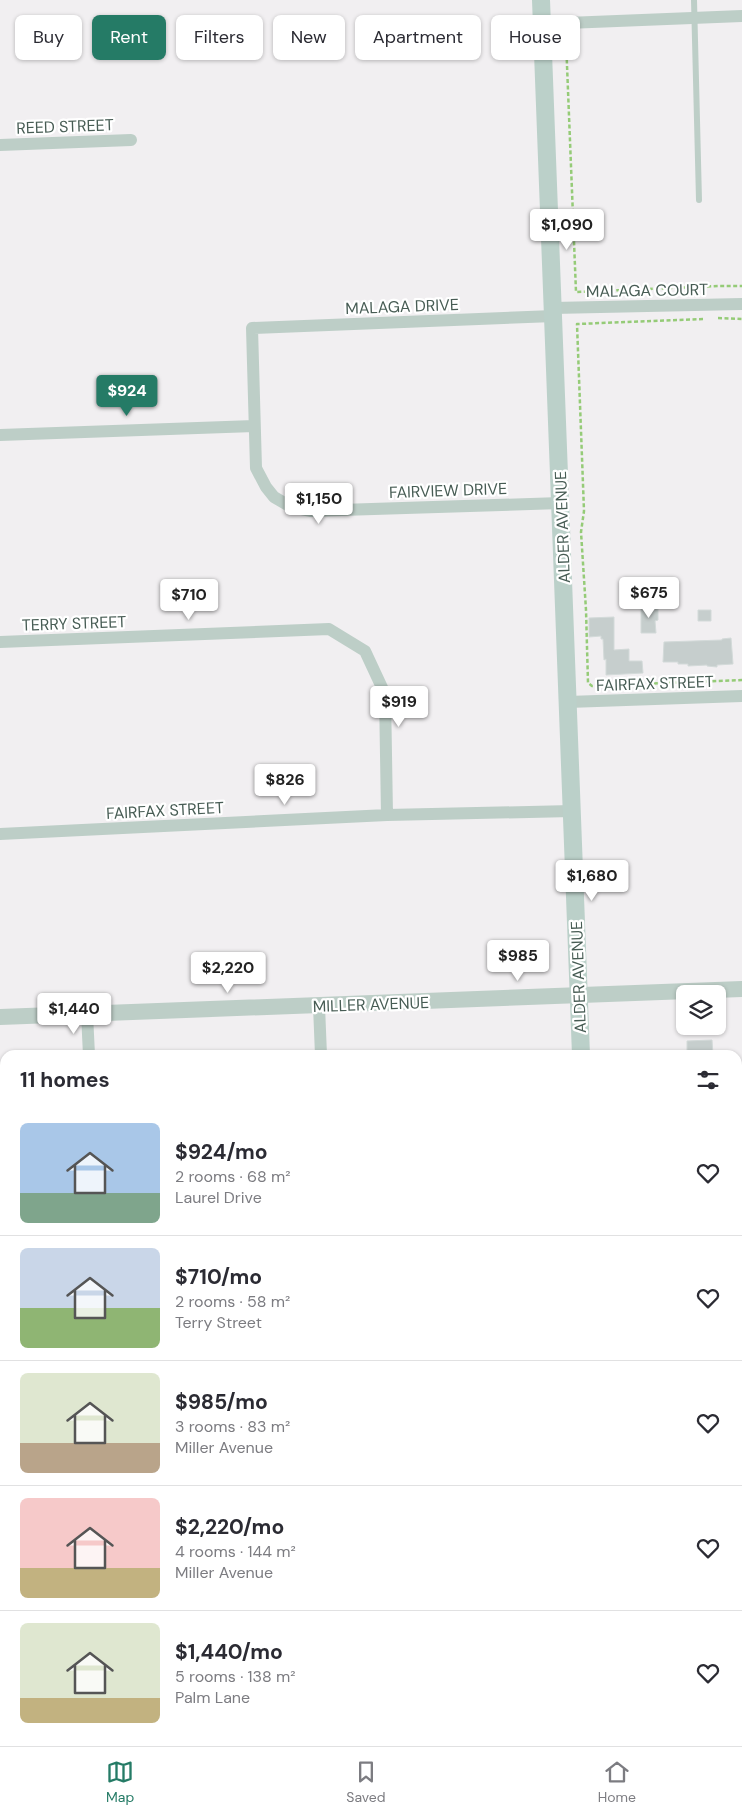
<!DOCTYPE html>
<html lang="en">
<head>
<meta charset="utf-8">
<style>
	body { margin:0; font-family:"DM Sans",sans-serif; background:#f7f7f7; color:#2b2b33; height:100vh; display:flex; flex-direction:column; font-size:19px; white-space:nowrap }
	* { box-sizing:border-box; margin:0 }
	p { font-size:16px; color:#7c7c81 }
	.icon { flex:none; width:28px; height:28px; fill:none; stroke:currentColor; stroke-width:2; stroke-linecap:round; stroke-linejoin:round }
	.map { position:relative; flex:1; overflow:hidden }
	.panel { position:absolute; left:0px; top:1050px; width:742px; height:696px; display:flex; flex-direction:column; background:#fff; border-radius:15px 15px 0 0; box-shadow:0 1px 4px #0004 }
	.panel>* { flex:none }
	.banner { position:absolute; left:15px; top:15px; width:712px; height:45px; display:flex; gap:10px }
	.buttons { position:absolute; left:676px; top:985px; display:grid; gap:10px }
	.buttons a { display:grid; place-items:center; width:50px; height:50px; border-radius:8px; background:#fff; box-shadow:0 1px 4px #0004; font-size:25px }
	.price { position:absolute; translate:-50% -42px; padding:0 11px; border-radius:5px; background:#fff; color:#222; font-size:16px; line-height:32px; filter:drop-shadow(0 1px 2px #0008) }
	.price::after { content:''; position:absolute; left:50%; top:30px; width:15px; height:11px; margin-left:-8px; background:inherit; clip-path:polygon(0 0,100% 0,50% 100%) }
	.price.active { background:#257b66; color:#fff }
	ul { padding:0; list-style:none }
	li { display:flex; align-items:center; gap:15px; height:125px; padding:0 20px }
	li+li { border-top:1px solid #e1e1e2 }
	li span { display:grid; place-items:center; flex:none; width:140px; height:100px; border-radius:8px; color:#555 }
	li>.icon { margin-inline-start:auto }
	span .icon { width:60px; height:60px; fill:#fffc; stroke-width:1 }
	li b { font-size:21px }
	h2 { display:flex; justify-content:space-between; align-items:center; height:60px; padding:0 20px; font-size:21px }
	.pill { padding:0 18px; border-radius:8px; background:#fff; box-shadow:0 1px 4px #0004; font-size:18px; line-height:45px }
	.pill.active { background:#257b66; color:#fff }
	.dock { display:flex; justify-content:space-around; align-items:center; height:70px; border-top:1px solid #e1e1e2; background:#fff; font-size:14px; color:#7c7c81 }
	.dock a { display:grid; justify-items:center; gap:2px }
	.dock .active { color:#257b66 }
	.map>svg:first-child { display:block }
</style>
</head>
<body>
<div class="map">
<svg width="742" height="1746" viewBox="0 0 742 1746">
	<rect width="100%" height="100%" fill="#f1eff1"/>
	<path fill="#e2e1e3" d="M5 1410V1741H585V1746H0V1411Z"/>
	<path fill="#d5eebe" d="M0 1434H5V1577L0 1575Z
		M0 1602H5V1741H180L181 1746H0Z"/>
	<path fill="#c6cecd" stroke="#d3dad9" d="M655 605 658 607V620L655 621 656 633H641V606Z
		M698 610H711V621H698Z
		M614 617V650L629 649V661H642L643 673 606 675V659L604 660 603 639H601V636L589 637V618Z
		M731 638 733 664 717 665V667L707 666V665L688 666V664H678V662H663L664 642 722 640V639Z
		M712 1040 713 1055H687V1041Z"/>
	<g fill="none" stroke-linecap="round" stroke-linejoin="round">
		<path stroke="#95cb77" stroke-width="2.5" stroke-dasharray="4 2.5" stroke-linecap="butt" d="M566 40 576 292 719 286H742
			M718 318 742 319
			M703 319 577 324 584 511 581 532 586 610 588 683 592 686 742 680"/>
		<path stroke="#bdcec7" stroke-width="6" d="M694 0 699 200
			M738 1575 742 1574"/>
		<path stroke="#bdcec7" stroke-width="12" d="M542 24 742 16
			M0 145 131 140
			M553 308 742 304
			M554 316 252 328 256 468 266 487 274 497 291 507 310 511 561 503
			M0 435 254 426
			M0 642 329 629 365 651 385 694 387 815
			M568 702 742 696
			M0 834 387 815 572 811
			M319 1006 321 1055
			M87 1014 89 1055
			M738 1452 742 1451"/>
		<path stroke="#bdcec7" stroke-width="16" d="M0 1017 742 989"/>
		<path stroke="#bbd0c9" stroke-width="18" d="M541 0 581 1055
			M608 1741V1746"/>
	</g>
	<g text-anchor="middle" stroke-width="4.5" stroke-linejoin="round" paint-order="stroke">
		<g font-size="16" fill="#475c54" stroke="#fff">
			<text transform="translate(65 126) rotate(-2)" y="6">REED STREET</text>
			<text transform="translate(647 290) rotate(-1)" y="6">MALAGA COURT</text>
			<text transform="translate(402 306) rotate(-2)" y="6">MALAGA DRIVE</text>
			<text transform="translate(448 490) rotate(-2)" y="6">FAIRVIEW DRIVE</text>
			<text transform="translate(562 527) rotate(-92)" y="6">ALDER AVENUE</text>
			<text transform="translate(74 623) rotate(-2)" y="6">TERRY STREET</text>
			<text transform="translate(655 683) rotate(-2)" y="6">FAIRFAX STREET</text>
			<text transform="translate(165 810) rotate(-3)" y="6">FAIRFAX STREET</text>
			<text transform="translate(578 977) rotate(-92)" y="6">ALDER AVENUE</text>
			<text transform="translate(371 1004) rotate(-2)" y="6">MILLER AVENUE</text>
		</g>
	</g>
</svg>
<div class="buttons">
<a><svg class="icon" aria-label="layers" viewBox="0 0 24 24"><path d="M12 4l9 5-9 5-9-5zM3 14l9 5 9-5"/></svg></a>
</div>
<b class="price" style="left:567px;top:251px">$1,090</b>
<b class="price active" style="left:127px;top:417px">$924</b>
<b class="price" style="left:319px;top:525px">$1,150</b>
<b class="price" style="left:649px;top:619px">$675</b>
<b class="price" style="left:189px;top:621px">$710</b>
<b class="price" style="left:399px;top:728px">$919</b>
<b class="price" style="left:285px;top:806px">$826</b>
<b class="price" style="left:592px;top:902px">$1,680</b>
<b class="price" style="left:518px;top:982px">$985</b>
<b class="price" style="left:228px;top:994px">$2,220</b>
<b class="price" style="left:74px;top:1035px">$1,440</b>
<div class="banner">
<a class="pill">Buy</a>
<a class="pill active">Rent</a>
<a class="pill">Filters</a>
<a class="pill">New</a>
<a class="pill">Apartment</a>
<a class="pill">House</a>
</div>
<section class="panel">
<h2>11 homes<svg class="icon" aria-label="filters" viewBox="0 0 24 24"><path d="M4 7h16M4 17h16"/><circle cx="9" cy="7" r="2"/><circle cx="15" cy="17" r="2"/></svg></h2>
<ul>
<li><span style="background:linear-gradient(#a9c7e8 70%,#7fa58c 0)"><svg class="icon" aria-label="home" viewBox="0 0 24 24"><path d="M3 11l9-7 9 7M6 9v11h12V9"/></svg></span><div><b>$924/mo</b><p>2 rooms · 68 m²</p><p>Laurel Drive</p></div><svg class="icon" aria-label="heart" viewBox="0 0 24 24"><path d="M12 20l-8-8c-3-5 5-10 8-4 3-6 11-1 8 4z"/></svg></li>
<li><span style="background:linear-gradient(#c9d6e8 60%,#8fb573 0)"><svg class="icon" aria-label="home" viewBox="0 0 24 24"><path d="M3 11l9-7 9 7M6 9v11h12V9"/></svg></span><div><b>$710/mo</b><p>2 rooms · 58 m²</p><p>Terry Street</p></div><svg class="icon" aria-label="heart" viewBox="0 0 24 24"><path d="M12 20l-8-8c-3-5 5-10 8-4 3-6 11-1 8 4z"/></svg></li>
<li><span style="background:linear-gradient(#dfe7d0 70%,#b9a48a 0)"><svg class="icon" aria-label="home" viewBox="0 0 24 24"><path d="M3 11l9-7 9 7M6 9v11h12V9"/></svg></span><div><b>$985/mo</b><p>3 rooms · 83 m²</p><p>Miller Avenue</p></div><svg class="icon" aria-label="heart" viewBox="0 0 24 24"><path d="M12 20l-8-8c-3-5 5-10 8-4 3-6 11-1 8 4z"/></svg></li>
<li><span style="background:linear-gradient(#f6c9c9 70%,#c2b280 0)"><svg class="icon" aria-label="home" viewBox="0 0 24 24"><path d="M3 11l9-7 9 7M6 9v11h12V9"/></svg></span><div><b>$2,220/mo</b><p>4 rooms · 144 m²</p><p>Miller Avenue</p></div><svg class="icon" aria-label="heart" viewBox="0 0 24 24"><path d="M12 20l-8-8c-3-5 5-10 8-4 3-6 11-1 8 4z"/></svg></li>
<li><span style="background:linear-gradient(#dfe7d0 75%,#c2b280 0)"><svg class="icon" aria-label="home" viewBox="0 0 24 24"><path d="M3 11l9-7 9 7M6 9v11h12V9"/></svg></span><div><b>$1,440/mo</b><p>5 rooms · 138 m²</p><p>Palm Lane</p></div><svg class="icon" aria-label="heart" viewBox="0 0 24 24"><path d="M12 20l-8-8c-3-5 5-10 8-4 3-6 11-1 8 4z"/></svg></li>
</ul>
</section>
</div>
<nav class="dock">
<a class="active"><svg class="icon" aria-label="map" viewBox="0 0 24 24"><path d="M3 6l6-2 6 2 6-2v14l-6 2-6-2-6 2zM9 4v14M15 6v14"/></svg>Map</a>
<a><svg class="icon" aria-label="saved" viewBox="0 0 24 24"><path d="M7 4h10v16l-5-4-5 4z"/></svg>Saved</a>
<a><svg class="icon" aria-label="home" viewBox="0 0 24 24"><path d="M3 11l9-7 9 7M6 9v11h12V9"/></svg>Home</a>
</nav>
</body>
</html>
